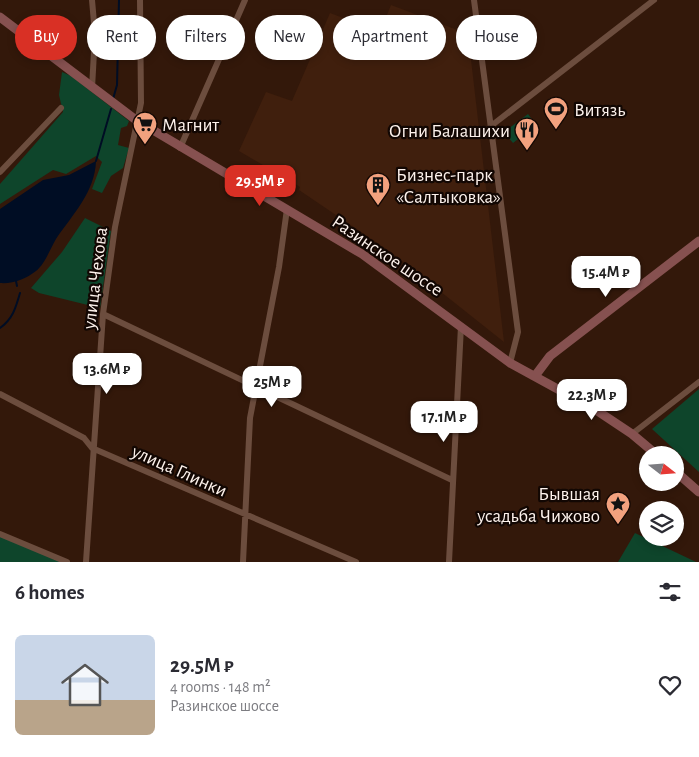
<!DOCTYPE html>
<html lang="en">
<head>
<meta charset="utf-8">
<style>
	body { margin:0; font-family:"Alegreya Sans",sans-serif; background:#f2f2f3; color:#2b2b33; height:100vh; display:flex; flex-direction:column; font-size:19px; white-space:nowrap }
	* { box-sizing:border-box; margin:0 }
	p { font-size:16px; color:#7c7c81 }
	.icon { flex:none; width:28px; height:28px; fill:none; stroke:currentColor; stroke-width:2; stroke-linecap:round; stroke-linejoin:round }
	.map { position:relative; height:562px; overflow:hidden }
	.panel { display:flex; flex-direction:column; background:#fff; flex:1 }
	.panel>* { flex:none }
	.top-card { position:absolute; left:15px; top:15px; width:670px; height:45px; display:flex; gap:10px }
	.needle { width:32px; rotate:107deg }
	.tools { position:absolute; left:639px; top:446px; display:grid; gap:10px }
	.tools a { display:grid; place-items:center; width:45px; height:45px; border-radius:50%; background:#fff; box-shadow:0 2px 8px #0003; font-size:25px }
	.price { position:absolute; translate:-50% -42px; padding:0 11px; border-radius:10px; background:#fff; color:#222; font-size:16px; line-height:32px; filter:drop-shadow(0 1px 2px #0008) }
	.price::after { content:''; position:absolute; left:50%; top:30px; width:15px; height:11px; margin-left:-8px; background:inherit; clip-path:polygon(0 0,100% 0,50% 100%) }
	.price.current { background:#d93025; color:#fff }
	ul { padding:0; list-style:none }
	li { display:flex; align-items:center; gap:15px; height:125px; padding:0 15px }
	li span { display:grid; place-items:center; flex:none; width:140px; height:100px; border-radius:8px; color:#555 }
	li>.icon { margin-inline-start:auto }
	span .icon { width:60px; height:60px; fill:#fffc; stroke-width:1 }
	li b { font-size:21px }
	h2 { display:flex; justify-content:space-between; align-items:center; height:60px; padding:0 15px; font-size:21px }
	.pill { padding:0 18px; border-radius:22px; background:#fff; box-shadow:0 2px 8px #0003; font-size:18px; line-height:45px }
	.pill.current { background:#d93025; color:#fff }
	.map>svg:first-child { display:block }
</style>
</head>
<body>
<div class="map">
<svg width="699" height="562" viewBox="0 0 699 562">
	<rect width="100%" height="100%" fill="#33180a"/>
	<path fill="#401f0d" d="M391 5 468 34 504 342 392 253 299 190 300 187 239 151 266 92 292 101 330 13 380 32Z"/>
	<path fill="#0e452b" d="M62 72 71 76 129 121 127 126 121 128 118 145 129 148 123 168 111 176 102 193 92 189 102 162 96 156 66 174 53 170 0 204V184L63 112 59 95Z
		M528 114 536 125 513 143 504 132Z
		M85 218 111 231 100 308 39 293 31 288 62 252Z
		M699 389V472L652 429Z
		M635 533 694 561 696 562H618Z
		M0 534 64 562H0Z"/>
	<path fill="#000d24" d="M96 161C95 192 73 214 56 239 50 249 45 264 36 271 26 279 13 284 0 283V209L43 180 69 175Z"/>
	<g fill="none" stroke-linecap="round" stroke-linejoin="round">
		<path stroke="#000d24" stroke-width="2" d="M113 99 117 85 119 0
			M96 161 111 109
			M16 281 17 286
			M0 328C13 319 16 307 20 293"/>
		<path stroke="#6c4d3e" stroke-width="6" d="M474 0 518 332 510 363
			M92 88 95 34 92 0
			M491 126 654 0
			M180 148 245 0
			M0 172 61 108
			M103 314 452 480
			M0 394 84 438 92 448 356 562
			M632 434 699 382
			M0 534 67 562
			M86 562 103 314 115 227 141 103 140 0
			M243 562 250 418 279 267 287 209
			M449 562 461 326"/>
		<path stroke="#865150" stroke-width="9" d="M0 17 136 120 362 254 510 363 596 410 632 434 657 455
			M535 376 550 356 699 241
			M675 471 699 492"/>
	</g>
	<defs>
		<symbol id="stadium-pin" viewBox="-11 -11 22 30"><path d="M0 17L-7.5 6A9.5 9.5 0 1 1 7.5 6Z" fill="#f2a17e" stroke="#120703"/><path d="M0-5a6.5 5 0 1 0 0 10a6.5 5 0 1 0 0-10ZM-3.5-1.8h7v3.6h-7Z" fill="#111"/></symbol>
		<symbol id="supermarket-pin" viewBox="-11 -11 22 30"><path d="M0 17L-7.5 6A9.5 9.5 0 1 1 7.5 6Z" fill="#f2a17e" stroke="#120703"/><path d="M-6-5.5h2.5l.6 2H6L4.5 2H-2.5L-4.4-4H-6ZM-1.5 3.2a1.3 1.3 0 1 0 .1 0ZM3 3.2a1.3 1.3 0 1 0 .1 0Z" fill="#111"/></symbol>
		<symbol id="restaurant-pin" viewBox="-11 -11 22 30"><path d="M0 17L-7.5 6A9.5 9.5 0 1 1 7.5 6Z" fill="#f2a17e" stroke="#120703"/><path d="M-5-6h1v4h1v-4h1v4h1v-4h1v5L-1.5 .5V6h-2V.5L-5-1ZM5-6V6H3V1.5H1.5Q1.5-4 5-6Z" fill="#111"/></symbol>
		<symbol id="building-pin" viewBox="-11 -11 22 30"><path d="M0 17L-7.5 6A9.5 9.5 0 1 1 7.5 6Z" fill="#f2a17e" stroke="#120703"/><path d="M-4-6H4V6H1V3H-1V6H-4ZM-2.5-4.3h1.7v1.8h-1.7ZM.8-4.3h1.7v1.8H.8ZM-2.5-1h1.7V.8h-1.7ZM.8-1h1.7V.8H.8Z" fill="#111"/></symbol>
		<symbol id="sight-pin" viewBox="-11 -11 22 30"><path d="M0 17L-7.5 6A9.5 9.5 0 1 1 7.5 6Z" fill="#f2a17e" stroke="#120703"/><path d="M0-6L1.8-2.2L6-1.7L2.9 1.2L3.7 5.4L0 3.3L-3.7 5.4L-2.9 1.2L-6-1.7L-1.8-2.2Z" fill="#111"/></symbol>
	</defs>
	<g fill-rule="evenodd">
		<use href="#stadium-pin" x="542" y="95" width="28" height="38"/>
		<use href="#supermarket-pin" x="131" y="110" width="28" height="38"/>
		<use href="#restaurant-pin" x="513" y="116" width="28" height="38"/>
		<use href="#building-pin" x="364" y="171" width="28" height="38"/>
		<use href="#sight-pin" x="604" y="490" width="28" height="38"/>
	</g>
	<g text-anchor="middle" stroke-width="4.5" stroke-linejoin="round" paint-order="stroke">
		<g font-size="19" fill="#fdf2ec" stroke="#120703" text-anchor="start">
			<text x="574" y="116">Витязь</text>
			<text x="162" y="131">Магнит</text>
			<text x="510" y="137" text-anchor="end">Огни Балашихи</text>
			<text x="396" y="181">Бизнес-парк<tspan x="396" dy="22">«Салтыковка»</tspan></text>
			<text x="600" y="500" text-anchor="end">Бывшая<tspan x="600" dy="22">усадьба Чижово</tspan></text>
		</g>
		<g font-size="19" fill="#fdf2ec" stroke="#120703">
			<text transform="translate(388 255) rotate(34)" y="7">Разинское шоссе</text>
			<text transform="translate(94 278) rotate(-83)" y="7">улица Чехова</text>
			<text transform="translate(180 470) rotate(24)" y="7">улица Глинки</text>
		</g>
	</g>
</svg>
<div class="tools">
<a><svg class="needle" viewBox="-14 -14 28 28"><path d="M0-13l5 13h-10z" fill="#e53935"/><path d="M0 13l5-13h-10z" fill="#7c7c81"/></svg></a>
<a><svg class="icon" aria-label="layers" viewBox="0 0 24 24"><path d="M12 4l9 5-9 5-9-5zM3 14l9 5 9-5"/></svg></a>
</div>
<b class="price current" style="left:260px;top:207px">29.5M ₽</b>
<b class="price" style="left:606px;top:298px">15.4M ₽</b>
<b class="price" style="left:107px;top:395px">13.6M ₽</b>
<b class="price" style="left:272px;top:408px">25M ₽</b>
<b class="price" style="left:592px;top:421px">22.3M ₽</b>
<b class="price" style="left:444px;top:443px">17.1M ₽</b>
<div class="top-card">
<a class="pill current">Buy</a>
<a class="pill">Rent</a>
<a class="pill">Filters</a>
<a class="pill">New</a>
<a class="pill">Apartment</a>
<a class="pill">House</a>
</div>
</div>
<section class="panel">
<h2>6 homes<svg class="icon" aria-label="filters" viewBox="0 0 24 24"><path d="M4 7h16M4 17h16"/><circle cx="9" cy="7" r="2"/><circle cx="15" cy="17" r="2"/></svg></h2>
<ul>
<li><span style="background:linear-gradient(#c9d6e8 65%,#b9a48a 0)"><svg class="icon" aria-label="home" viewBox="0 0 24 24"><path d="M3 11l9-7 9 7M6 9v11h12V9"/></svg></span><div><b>29.5M ₽</b><p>4 rooms · 148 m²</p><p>Разинское шоссе</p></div><svg class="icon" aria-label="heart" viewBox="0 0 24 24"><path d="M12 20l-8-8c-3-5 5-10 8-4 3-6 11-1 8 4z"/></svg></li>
</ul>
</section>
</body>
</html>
